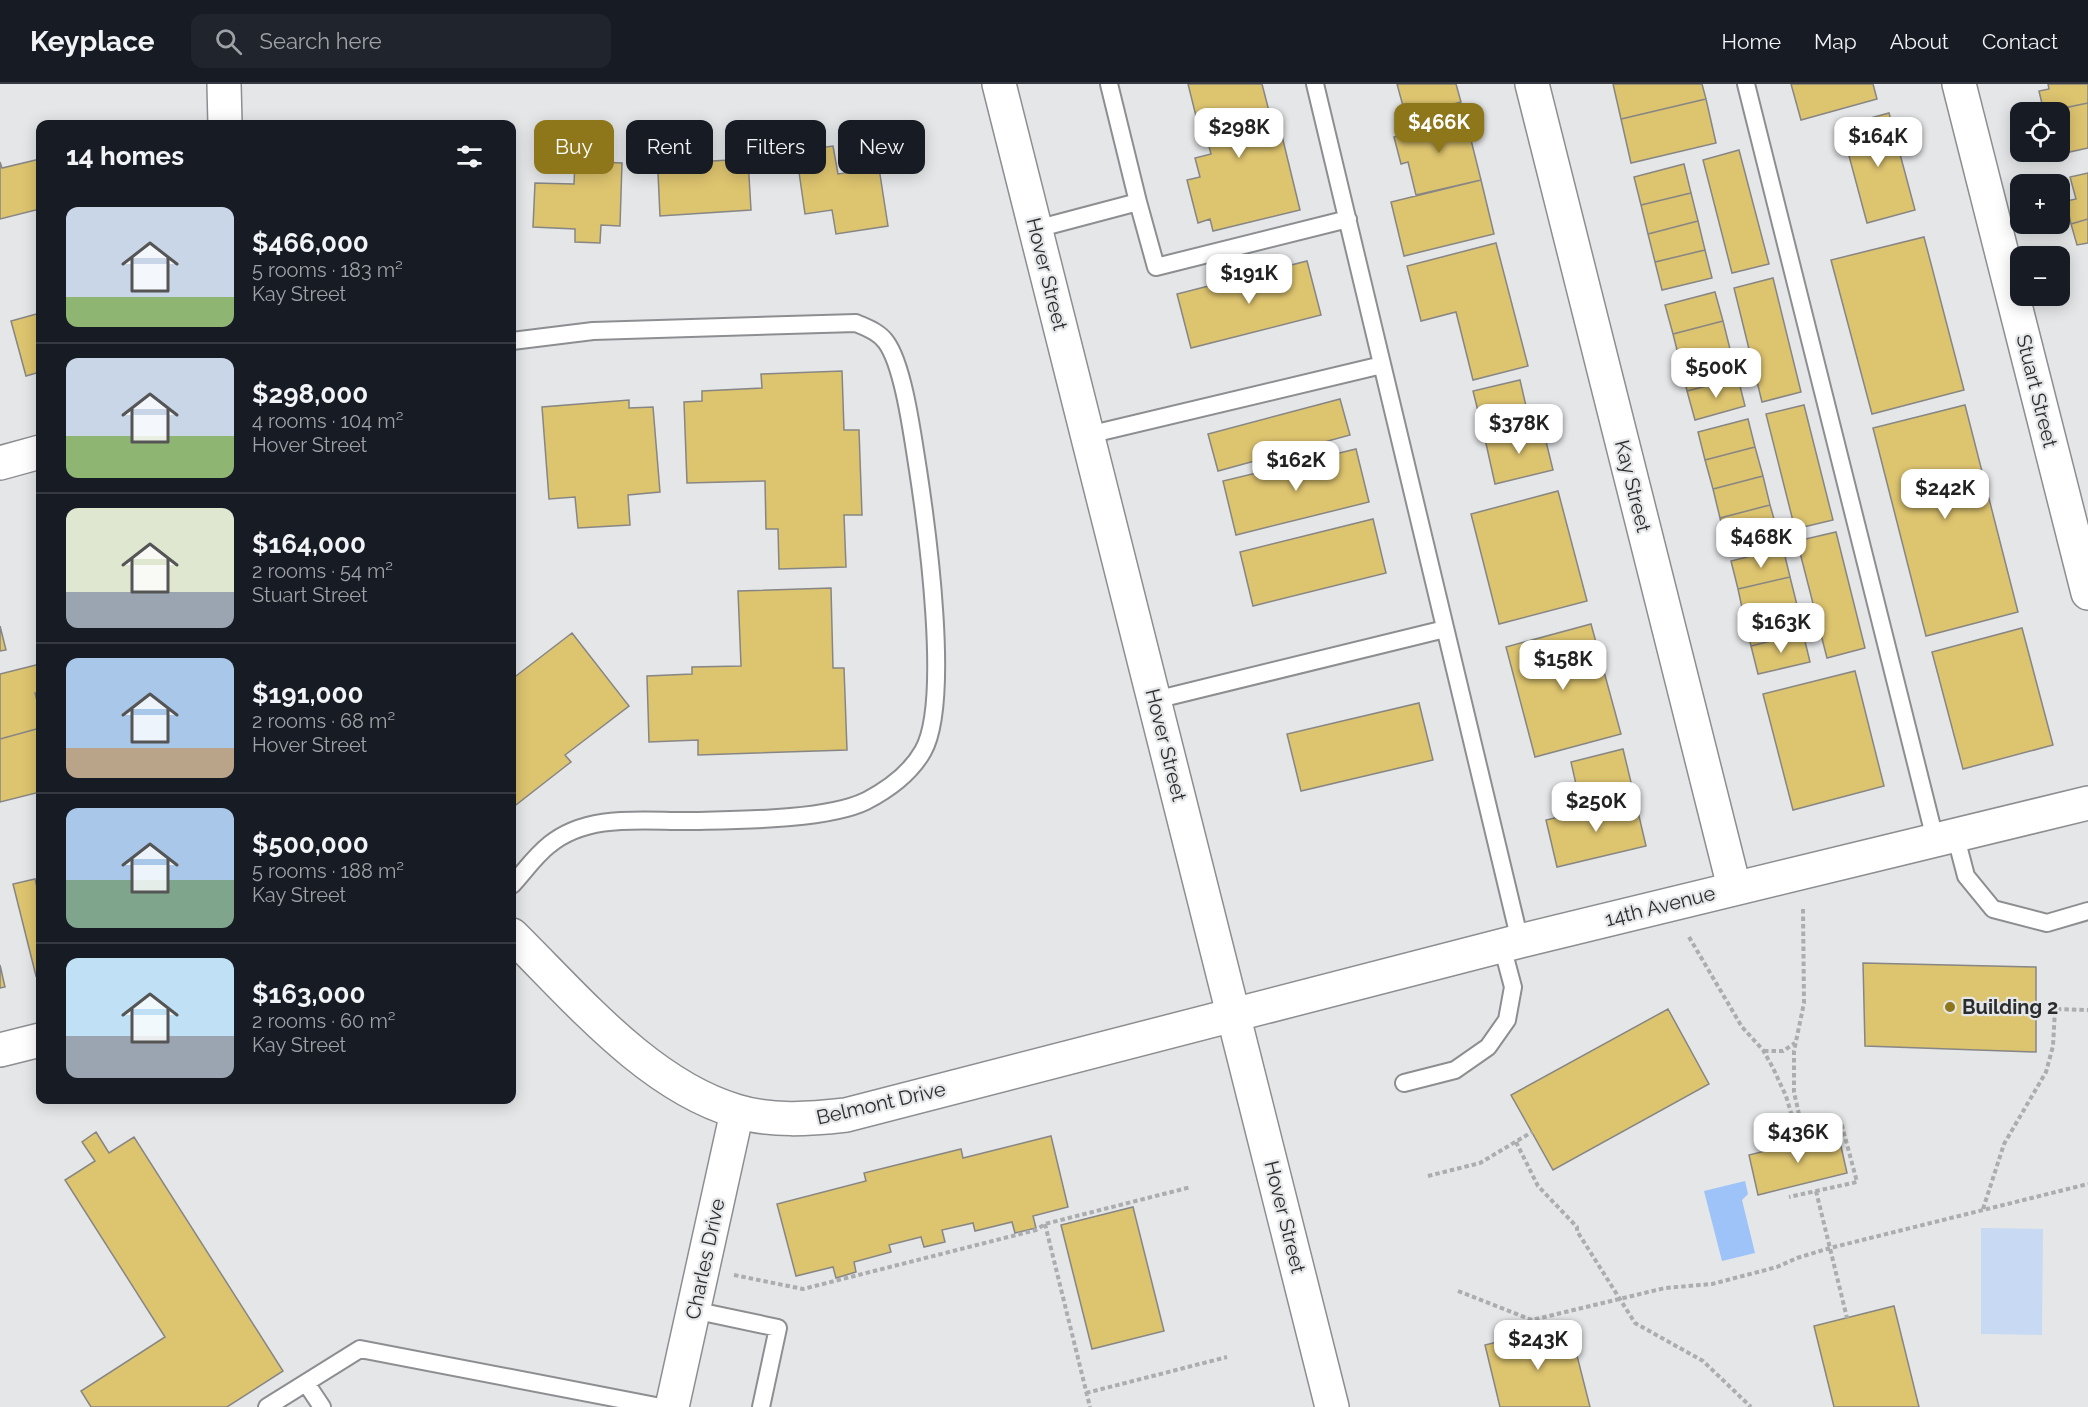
<!DOCTYPE html>
<html lang="en">
<head>
<meta charset="utf-8">
<style>
	body { margin:0; font-family:Raleway,sans-serif; background:#20242c; color:#f1f3f6; height:100vh; display:flex; flex-direction:column; font-size:22px; white-space:nowrap }
	* { box-sizing:border-box; margin:0 }
	p { font-size:20px; color:#9ea1a6 }
	.icon { flex:none; width:33px; height:33px; fill:none; stroke:currentColor; stroke-width:2; stroke-linecap:round; stroke-linejoin:round }
	.map { position:relative; flex:1; overflow:hidden }
	.side { position:absolute; left:36px; top:36px; width:480px; height:984px; display:flex; flex-direction:column; background:#171b24; border-radius:12px; box-shadow:0 3px 15px #0003 }
	.side>* { flex:none }
	.guide { position:absolute; left:534px; top:36px; width:570px; height:54px; display:flex; gap:12px }
	.tools { position:absolute; left:2010px; top:18px; display:grid; gap:12px }
	.tools a { display:grid; place-items:center; width:60px; height:60px; border-radius:12px; background:#171b24; box-shadow:0 3px 15px #0003; font-size:30px }
	.price { position:absolute; translate:-50% -51px; padding:0 14px; border-radius:12px; background:#fff; color:#222; font-size:20px; line-height:39px; filter:drop-shadow(0 2px 3px #0008) }
	.price::after { content:''; position:absolute; left:50%; top:36px; width:18px; height:14px; margin-left:-9px; background:inherit; clip-path:polygon(0 0,100% 0,50% 100%) }
	.price.active { background:#8e761b; color:#fff }
	ul { padding:0; list-style:none }
	li { display:flex; align-items:center; gap:18px; height:150px; padding:0 30px }
	li+li { border-top:2px solid #363941 }
	li span { display:grid; place-items:center; flex:none; width:168px; height:120px; border-radius:12px; color:#555 }
	li>.icon { margin-inline-start:auto }
	span .icon { width:72px; height:72px; fill:#fffc; stroke-width:1 }
	li b { font-size:26px }
	h2 { display:flex; justify-content:space-between; align-items:center; height:72px; padding:0 30px; font-size:26px }
	.pill { padding:0 21px; border-radius:12px; background:#171b24; box-shadow:0 3px 15px #0003; font-size:21px; line-height:54px }
	.pill.active { background:#8e761b; color:#fff }
	header { display:flex; align-items:center; gap:36px; box-sizing:border-box; height:84px; padding:0 30px; background:#171b24; border-bottom:2px solid #363941 }
	header strong { font-size:28px }
	nav { display:flex; gap:33px; margin-inline-start:auto; font-size:21px }
	.search { width:420px; height:54px; background:#20242c; display:flex; align-items:center; gap:15px; box-sizing:border-box; padding:0 21px; border-radius:12px; color:#9ea1a6; font-size:22px }
	.map>svg:first-child { display:block }
</style>
</head>
<body>
<header>
<strong>Keyplace</strong>
<div class="search"><svg class="icon" aria-label="search" viewBox="0 0 24 24"><circle cx="10" cy="10" r="6"/><path d="M15 15l6 6"/></svg>Search here</div>
<nav><a>Home</a><a>Map</a><a>About</a><a>Contact</a></nav>
</header>
<div class="map">
<svg width="2088" height="1323" viewBox="0 0 2088 1323">
	<rect width="100%" height="100%" fill="#e4e6e8"/>
	<path fill="#c7d9f3" d="M1981 1144 2043 1145 2042 1251 1981 1250Z"/>
	<path fill="#9dc3f9" d="M1745 1097 1748 1110 1742 1116 1755 1169 1722 1177 1704 1107Z"/>
	<path fill="#ddc46f" stroke="#878684" stroke-width="1.5" d="M1188 0H1262L1270 31 1260 33 1266 56 1282 52 1300 126 1213 147 1210 135 1198 139 1187 96 1200 93 1195 74 1211 70 1205 47 1200 48Z
		M1397 0H1456L1461 18 1406 33Z
		M1613 0H1702L1706 15 1621 35Z
		M1791 0H1873L1877 15 1801 36Z
		M2048 0H2088V19L2044 28 2039 7 2049 5Z
		M1706 15 1716 59 1631 79 1621 35Z
		M2088 19V64L2065 69 2060 50V28H2045Z
		M1464 28 1481 96 1416 111 1408 78 1401 80 1394 53 1410 49 1408 42Z
		M1889 29 1915 126 1867 139 1841 42Z
		M833 62 838 90 879 84 888 142 836 150 832 126 805 130 796 67Z
		M1739 66 1769 180 1732 189 1703 76Z
		M40 75V125L0 135V78L2 84Z
		M748 75 751 126 660 132 658 89 694 87V78Z
		M575 77 622 79 620 142 601 141 600 159 575 158V145L533 143 535 99 574 100Z
		M1684 80 1691 109 1641 121 1634 93Z
		M2088 89V135L2071 140 2066 117 2076 115 2070 93Z
		M1481 96 1494 150 1404 172 1391 118Z
		M1691 109 1698 137 1648 150 1641 121Z
		M2088 135V159L2077 161 2071 140Z
		M1698 137 1705 166 1655 178 1648 150Z
		M1924 153 1964 306 1872 330 1831 176Z
		M1496 159 1528 282 1473 296 1456 228 1421 237 1407 182Z
		M1705 166 1712 194 1662 206 1655 178Z
		M1307 177 1321 231 1191 264 1177 210Z
		M1773 194 1801 308 1762 318 1734 204Z
		M1715 208 1723 237 1673 250 1665 221Z
		M40 229V288L26 292 11 237Z
		M1723 237 1730 265 1680 278 1673 250Z
		M1730 265 1738 294 1687 307 1680 278Z
		M842 287 844 346H859L862 431H844L846 483 779 485 778 445H766L765 397 687 399 684 318 702 317V307L762 304 761 290Z
		M1738 294 1745 322 1695 336 1687 307Z
		M1520 296 1531 344 1485 355 1473 307Z
		M1340 315 1350 351 1218 387 1208 350Z
		M629 316V324L653 323 660 408 628 411 630 441 578 444 575 413 549 415 542 323Z
		M1804 321 1833 436 1795 445 1766 330Z
		M1965 321 2018 528 1926 552 1873 344Z
		M1748 335 1755 363 1705 376 1698 348Z
		M1542 341 1553 386 1495 400 1485 355Z
		M1755 363 1763 392 1713 405 1705 376Z
		M1356 365 1369 418 1236 451 1223 397Z
		M1763 392 1770 421 1720 434 1713 405Z
		M1558 407 1587 517 1499 540 1471 430Z
		M1770 421 1778 449 1727 463 1720 434Z
		M1373 435 1386 489 1253 522 1240 468Z
		M1836 448 1865 564 1827 574 1797 457Z
		M1783 464 1790 493 1738 505 1731 477Z
		M1790 493 1797 521 1744 533 1738 505Z
		M831 504 833 584H844L847 666 698 671V656L649 658 647 592 692 590V583L741 582 738 507Z
		M1797 521 1803 549 1751 562 1744 533Z
		M1591 540 1621 650 1535 673 1506 563Z
		M0 542 6 566 0 567Z
		M2022 544 2053 661 1963 685 1932 568Z
		M572 549 629 622 565 671 571 678 512 724V595Z
		M1803 549 1810 578 1758 590 1751 562Z
		M40 580V608L35 609 40 628V644L0 655V590Z
		M1855 587 1884 702 1793 726 1763 610Z
		M1419 619 1433 676 1301 707 1287 650Z
		M40 644V708L0 718V655Z
		M1623 665 1635 715 1590 726 1587 716 1580 718 1571 678Z
		M1635 715 1646 762 1557 783 1546 736Z
		M35 795 38 808 40 807V891L36 892 13 800Z
		M1863 879 2036 883V968L1865 962Z
		M0 881 5 903 0 904Z
		M1668 925 1709 1000 1553 1086 1511 1011Z
		M96 1048 109 1069 134 1053 283 1287 227 1323H91L81 1307 165 1253 65 1096 95 1077 82 1058Z
		M1838 1049 1847 1089 1758 1111 1749 1071Z
		M1051 1052 1068 1123 1033 1132 1036 1144 1015 1149 1012 1138 975 1147 973 1139 942 1146 945 1158 924 1163 921 1153 889 1161 891 1168 854 1178 856 1188 836 1194 833 1183 796 1192 777 1120 866 1097 864 1089 961 1065 963 1074Z
		M1133 1123 1164 1247 1092 1265 1061 1141Z
		M1894 1222 1919 1323H1834L1814 1242Z
		M1569 1240 1590 1323H1500L1485 1261Z"/>
	<g fill="none" stroke-linecap="round" stroke-linejoin="round">
		<defs>
			<path id="service" d="M1315 0 1520 857
				M1746 0 1935 755
				M1138 118 1156 183 1348 135
				M1036 145 1138 118 1109 0
				M512 257 593 247 856 239C867 244 879 248 886 258 904 282 913 356 918 386 927 445 951 618 923 667 910 690 889 705 866 717 827 736 739 736 694 737 646 738 589 728 549 761 535 772 524 788 512 801
				M1088 351 1382 281
				M1155 616 1445 545
				M1955 750 1966 792 1993 825 2047 839 2088 827
				M1404 999 1455 986 1488 963 1507 936 1513 903 1502 862
				M693 1226 778 1244 761 1323
				M306 1299 322 1323
				M267 1323 360 1265 661 1323"/>
			<path id="minor" d="M224 0 225 40
				M1532 0 1734 803
				M1959 0 2088 509
				M0 379 40 368
				M512 851C576 914 648 1001 736 1027 771 1038 810 1035 846 1031L1520 857 2088 719
				M0 966 40 956
				M672 1323 737 1028"/>
			<path id="secondary" d="M999 0 1332 1323"/>
		</defs>
		<use href="#service" stroke="#8d8e91" stroke-width="20"/>
		<use href="#minor" stroke="#8d8e91" stroke-width="36"/>
		<use href="#secondary" stroke="#8d8e91" stroke-width="36"/>
		<path stroke="#abadaf" stroke-width="4" stroke-dasharray="4.5 3" stroke-linecap="butt" d="M1803 825 1804 919 1794 967V1008L1803 1048
			M1689 853 1742 943 1763 966 1773 984 1786 1012 1797 1049
			M1764 967H1783L1795 959
			M1771 1056 1841 1038 1857 1098 1789 1113
			M1516 1058 1538 1102 1577 1143V1147L1635 1239 1703 1277 1751 1323
			M1428 1092 1480 1079 1532 1048
			M1816 1107 1847 1234
			M1983 1125 2004 1060 2046 988 2053 962 2055 925 2088 926
			M1045 1140 1090 1323
			M734 1191 803 1205 1036 1146 1045 1140 1191 1103
			M1458 1207 1532 1236 1665 1204 1712 1200 1777 1183 1797 1174 1830 1164 2088 1100
			M1086 1309 1227 1273"/>
		<use href="#service" stroke="#fff" stroke-width="16"/>
		<use href="#minor" stroke="#fff" stroke-width="33"/>
		<use href="#secondary" stroke="#fff" stroke-width="33"/>
	</g>
	<circle fill="#8e761b" stroke="#e4e6e8" stroke-width="2" cx="1950" cy="923" r="6"/>
	<g text-anchor="middle" stroke-width="4.5" stroke-linejoin="round" paint-order="stroke">
		<g font-size="20" fill="#2b2c2d" stroke="#e4e6e8">
			<text transform="translate(1047 190) rotate(76)" y="7">Hover Street</text>
			<text transform="translate(2037 307) rotate(76)" y="7">Stuart Street</text>
			<text transform="translate(1633 402) rotate(76)" y="7">Kay Street</text>
			<text transform="translate(1166 661) rotate(76)" y="7">Hover Street</text>
			<text transform="translate(1660 822) rotate(-14)" y="7">14th Avenue</text>
			<text transform="translate(881 1019) rotate(-13)" y="7">Belmont Drive</text>
			<text transform="translate(1285 1133) rotate(76)" y="7">Hover Street</text>
			<text transform="translate(705 1175) rotate(-78)" y="7">Charles Drive</text>
		</g>
		<g font-size="20" font-weight="bold" fill="#2b2c2d" stroke="#e4e6e8" text-anchor="start">
			<text x="1962" y="930">Building 2</text>
		</g>
	</g>
</svg>
<div class="tools">
<a><svg class="icon" aria-label="locate" viewBox="0 0 24 24"><circle cx="12" cy="12" r="6"/><path d="M12 2v4M12 18v4M2 12h4M18 12h4"/></svg></a>
<a>+</a>
<a>−</a>
</div>
<b class="price active" style="left:1439px;top:70px">$466K</b>
<b class="price" style="left:1239px;top:75px">$298K</b>
<b class="price" style="left:1878px;top:84px">$164K</b>
<b class="price" style="left:1249px;top:221px">$191K</b>
<b class="price" style="left:1716px;top:315px">$500K</b>
<b class="price" style="left:1519px;top:371px">$378K</b>
<b class="price" style="left:1296px;top:408px">$162K</b>
<b class="price" style="left:1945px;top:436px">$242K</b>
<b class="price" style="left:1761px;top:485px">$468K</b>
<b class="price" style="left:1781px;top:570px">$163K</b>
<b class="price" style="left:1563px;top:607px">$158K</b>
<b class="price" style="left:1596px;top:749px">$250K</b>
<b class="price" style="left:1798px;top:1080px">$436K</b>
<b class="price" style="left:1538px;top:1287px">$243K</b>
<div class="guide">
<a class="pill active">Buy</a>
<a class="pill">Rent</a>
<a class="pill">Filters</a>
<a class="pill">New</a>
</div>
<section class="side">
<h2>14 homes<svg class="icon" aria-label="filters" viewBox="0 0 24 24"><path d="M4 7h16M4 17h16"/><circle cx="9" cy="7" r="2"/><circle cx="15" cy="17" r="2"/></svg></h2>
<ul>
<li><span style="background:linear-gradient(#c9d6e8 75%,#8fb573 0)"><svg class="icon" aria-label="home" viewBox="0 0 24 24"><path d="M3 11l9-7 9 7M6 9v11h12V9"/></svg></span><div><b>$466,000</b><p>5 rooms · 183 m²</p><p>Kay Street</p></div></li>
<li><span style="background:linear-gradient(#c9d6e8 65%,#8fb573 0)"><svg class="icon" aria-label="home" viewBox="0 0 24 24"><path d="M3 11l9-7 9 7M6 9v11h12V9"/></svg></span><div><b>$298,000</b><p>4 rooms · 104 m²</p><p>Hover Street</p></div></li>
<li><span style="background:linear-gradient(#dfe7d0 70%,#9aa5b1 0)"><svg class="icon" aria-label="home" viewBox="0 0 24 24"><path d="M3 11l9-7 9 7M6 9v11h12V9"/></svg></span><div><b>$164,000</b><p>2 rooms · 54 m²</p><p>Stuart Street</p></div></li>
<li><span style="background:linear-gradient(#a9c7e8 75%,#b9a48a 0)"><svg class="icon" aria-label="home" viewBox="0 0 24 24"><path d="M3 11l9-7 9 7M6 9v11h12V9"/></svg></span><div><b>$191,000</b><p>2 rooms · 68 m²</p><p>Hover Street</p></div></li>
<li><span style="background:linear-gradient(#a9c7e8 60%,#7fa58c 0)"><svg class="icon" aria-label="home" viewBox="0 0 24 24"><path d="M3 11l9-7 9 7M6 9v11h12V9"/></svg></span><div><b>$500,000</b><p>5 rooms · 188 m²</p><p>Kay Street</p></div></li>
<li><span style="background:linear-gradient(#bfe0f5 65%,#9aa5b1 0)"><svg class="icon" aria-label="home" viewBox="0 0 24 24"><path d="M3 11l9-7 9 7M6 9v11h12V9"/></svg></span><div><b>$163,000</b><p>2 rooms · 60 m²</p><p>Kay Street</p></div></li>
</ul>
</section>
</div>
</body>
</html>
